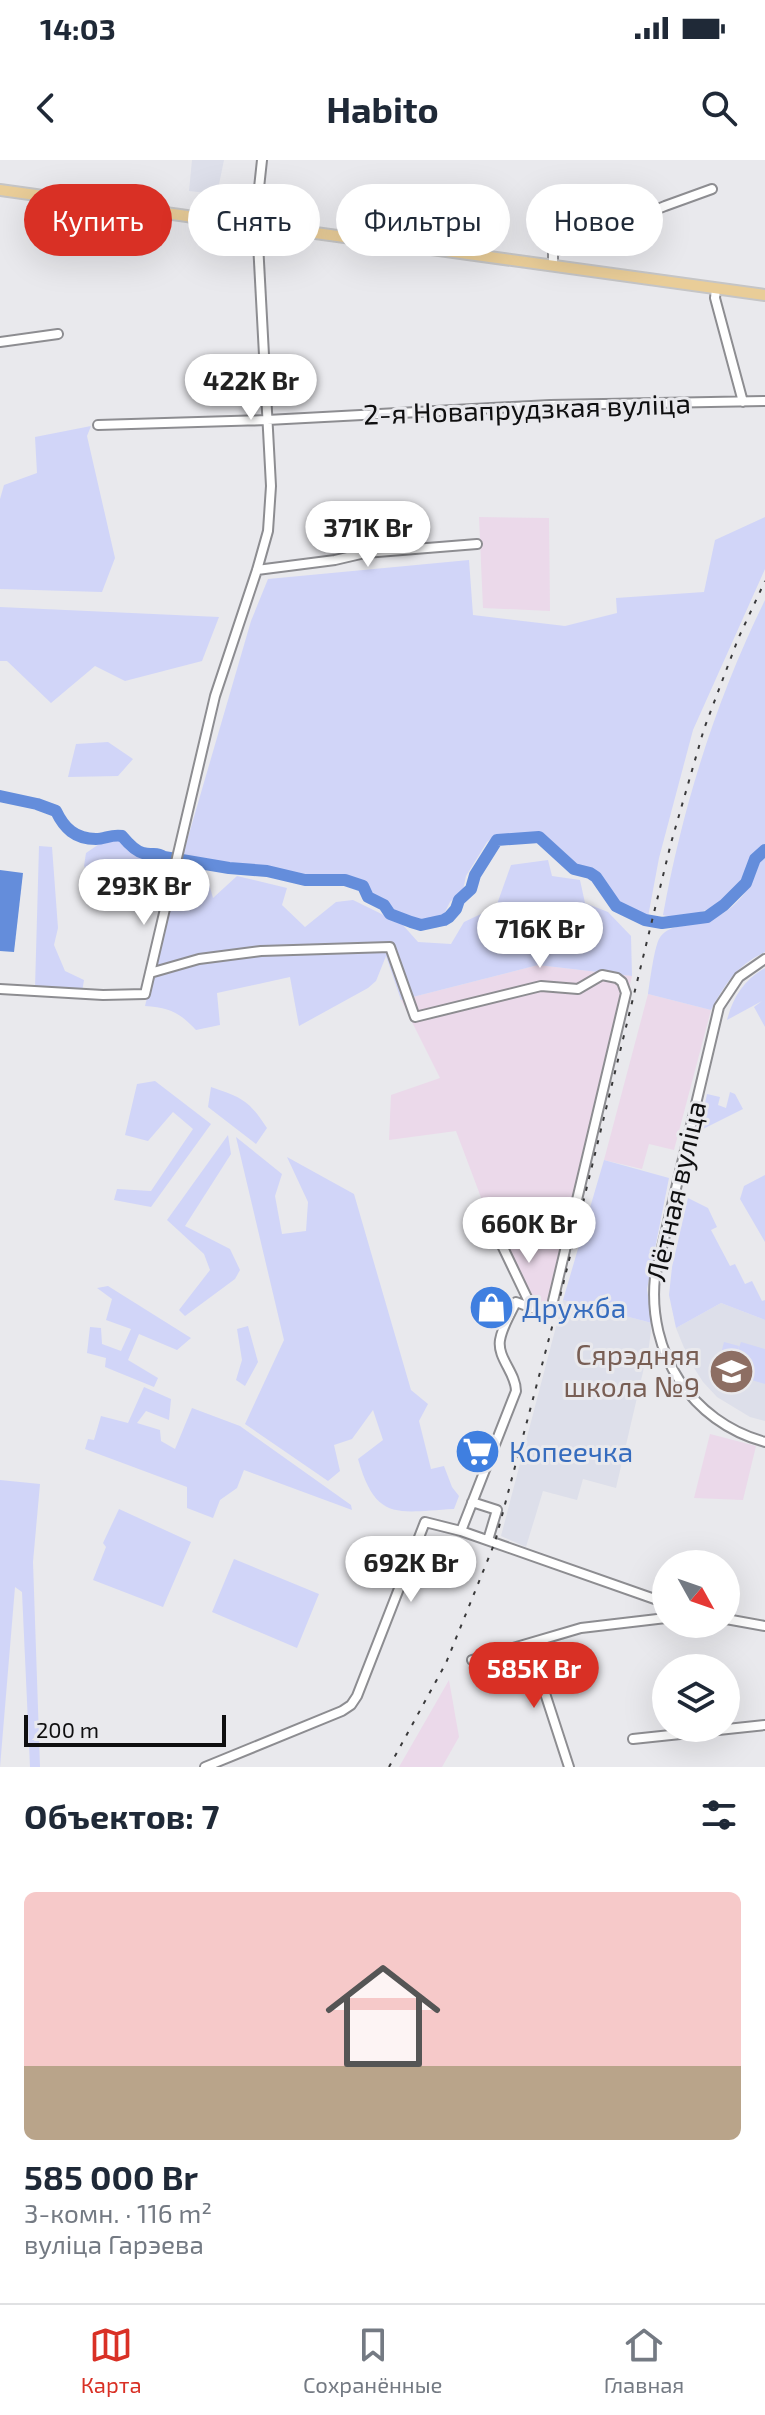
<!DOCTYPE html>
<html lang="ru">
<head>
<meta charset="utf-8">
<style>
	body { margin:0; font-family:"Exo 2",sans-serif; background:#f2f2f3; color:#1f2937; height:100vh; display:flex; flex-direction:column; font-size:30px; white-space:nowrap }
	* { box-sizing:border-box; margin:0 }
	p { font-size:26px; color:#747a83 }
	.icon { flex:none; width:44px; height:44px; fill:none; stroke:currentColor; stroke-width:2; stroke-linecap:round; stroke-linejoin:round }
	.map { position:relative; height:1607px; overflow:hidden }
	.details { display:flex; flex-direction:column; background:#fff; flex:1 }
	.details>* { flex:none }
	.guide { position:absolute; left:24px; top:24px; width:718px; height:72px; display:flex; gap:16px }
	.needle { width:52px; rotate:130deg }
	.tools { position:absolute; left:652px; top:1390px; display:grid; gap:16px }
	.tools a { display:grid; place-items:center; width:88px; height:88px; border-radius:50%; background:#fff; box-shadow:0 8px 32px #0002; font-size:40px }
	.scale { position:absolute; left:24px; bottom:20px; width:202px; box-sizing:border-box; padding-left:8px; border:4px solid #0f0f10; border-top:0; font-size:22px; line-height:28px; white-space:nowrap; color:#0f0f10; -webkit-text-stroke:6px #e9e9ed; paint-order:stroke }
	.price { position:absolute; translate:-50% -68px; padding:0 18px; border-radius:28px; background:#fff; color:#222; font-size:26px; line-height:52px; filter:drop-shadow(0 2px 4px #0008) }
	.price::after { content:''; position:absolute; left:50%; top:48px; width:24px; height:18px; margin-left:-12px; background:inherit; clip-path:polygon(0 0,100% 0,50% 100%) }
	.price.active { background:#d93025; color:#fff }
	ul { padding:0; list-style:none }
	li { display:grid; align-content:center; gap:16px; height:424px; padding:0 24px }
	li span { display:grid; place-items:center; height:248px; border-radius:12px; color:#555 }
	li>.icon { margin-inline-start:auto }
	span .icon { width:144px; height:144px; fill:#fffc; stroke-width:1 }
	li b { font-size:34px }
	h2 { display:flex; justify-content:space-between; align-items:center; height:96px; padding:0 24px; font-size:34px }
	.chip { padding:0 28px; border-radius:36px; background:#fff; box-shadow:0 8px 32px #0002; font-size:28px; line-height:72px }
	.chip.active { background:#d93025; color:#fff }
	.status { display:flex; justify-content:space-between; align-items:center; height:56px; padding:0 40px; background:#fff; direction:ltr }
	.status svg { height:22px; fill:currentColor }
	header { display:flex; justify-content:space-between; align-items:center; height:104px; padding:0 24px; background:#fff; font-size:36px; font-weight:700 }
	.tab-bar { display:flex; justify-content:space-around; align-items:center; height:112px; border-top:2px solid #e0e1e3; background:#fff; font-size:22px; color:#747a83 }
	.tab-bar a { display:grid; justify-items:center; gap:4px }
	.tab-bar .active { color:#d93025 }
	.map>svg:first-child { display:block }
</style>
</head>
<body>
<div class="status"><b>14:03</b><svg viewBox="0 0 49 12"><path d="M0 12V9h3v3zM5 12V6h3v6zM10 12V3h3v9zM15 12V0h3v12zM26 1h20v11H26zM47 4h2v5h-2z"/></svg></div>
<header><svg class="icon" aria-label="back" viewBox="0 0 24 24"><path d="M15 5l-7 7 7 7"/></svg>Habito<svg class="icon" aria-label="search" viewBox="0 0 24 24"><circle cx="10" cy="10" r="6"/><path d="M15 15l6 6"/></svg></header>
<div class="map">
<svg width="765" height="1607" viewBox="0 0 765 1607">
	<rect width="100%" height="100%" fill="#e9e9ed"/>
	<path fill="#dddfea" d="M192 0H224L217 34 189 31Z
		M563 1140 652 1163 649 1186 616 1328 583 1319 577 1340 543 1331 526 1387 501 1376Z
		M721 1143 765 1160V1261L750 1257 717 1237 703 1222 689 1200 676 1168Z"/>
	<path fill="#ebd9ea" d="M479 357 549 358 550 451 483 448Z
		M538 805 632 816 555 1147 539 1156 498 1063 485 1048 456 971 389 980 391 935 440 918 401 840Z
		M648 834 711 850 674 990 649 984 642 1009 604 1000Z
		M710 1274 756 1286 743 1340 694 1338Z
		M449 1520 459 1577 442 1607H399Z"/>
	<path fill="#d1d5f8" d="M91 266 87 276 115 398 102 432 0 429V339L4 325 37 313 35 277Z
		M765 357V409L693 570 659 698 648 757 617 745 605 726 594 716 576 709 561 699 540 675 494 676 487 682 466 716 463 730 450 742 444 754C425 759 409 766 392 752 383 744 383 742 370 738L364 726 347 719 326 720 266 708 203 703 213 738 237 716 287 728 282 745 305 767 336 742 353 740 402 764 418 782 451 784 464 762 496 747 511 705 548 700 552 716 580 720 585 743 608 752 631 776 632 816 538 805 401 840 386 796 376 821 368 828 299 866 290 817 217 833 220 865 196 870C179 852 170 848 145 846L182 698 251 461 268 419 469 400 473 455 565 466 617 453 616 438 704 432 715 380Z
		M765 440V688C745 700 748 711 736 728 726 743 693 758 675 758 674 758 663 755 663 755 683 645 716 540 765 440Z
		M0 447 219 457 202 501 125 521 95 506 51 543 7 501H0Z
		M108 582 133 599 118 616 68 617 76 584Z
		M114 674 122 676 128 683 143 693H158L168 698 160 731 138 732 122 748 117 731 97 729 84 706 86 693Z
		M39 686 52 687 58 768 54 785 65 811 84 820 82 832 35 828Z
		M765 698V792C736 806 726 823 711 850L648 834C650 821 654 789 659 779 667 764 689 766 704 762 733 753 752 730 760 701Z
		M765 808V867L754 847 762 841 727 860C733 837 744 820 765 808Z
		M155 921 211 964 151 1047 114 1040 117 1029 151 1031 193 969 173 952 148 981 125 975 137 924Z
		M211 927C242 938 248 939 267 968L256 984 208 947Z
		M730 932 735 934 743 949 699 971 707 934 720 937 718 945 726 948Z
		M228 975 231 994 185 1066 230 1089 240 1110 235 1119 185 1156 179 1150 210 1110 204 1094 167 1060Z
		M236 977 282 1014 275 1036 282 1074 306 1071 308 1042 287 997 354 1034 411 1230 428 1244 419 1261 431 1309 444 1306 452 1327 459 1336 454 1349C397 1352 376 1362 358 1299L383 1280 373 1250 352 1279 334 1285 340 1311 328 1321 245 1264 284 1180Z
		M604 1000 669 1018 647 1129 652 1163 563 1140Z
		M765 1015V1082L740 1039 744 1026Z
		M688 1038 708 1048 717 1067 711 1070 730 1106 735 1104 745 1124 752 1121 762 1141 765 1140V1160L721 1143 676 1168 669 1135 672 1107Z
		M108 1126 191 1178 177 1190 139 1174 128 1200 158 1218 154 1227 105 1207 106 1198 87 1193 90 1167 101 1168 102 1184 121 1191 131 1169 106 1160 112 1139 97 1128Z
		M248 1166 258 1202 245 1226 236 1220 242 1200 237 1169Z
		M724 1182 739 1186 737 1193 741 1182 765 1189V1224L732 1214 733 1209 718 1205Z
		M144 1227 171 1239 169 1260 146 1251 137 1263 160 1270 161 1281 175 1289 192 1248 240 1266 351 1345 352 1350 244 1310 237 1328 220 1340 213 1358 187 1348V1327L85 1289 88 1279 94 1280 101 1256 128 1263Z
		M0 1320 40 1324 33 1402 40 1607H30L22 1432 15 1427 0 1607Z
		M119 1349 191 1382 163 1447 93 1420 106 1387 103 1383Z
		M234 1399 319 1434 297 1488 212 1452Z"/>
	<path fill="#648ddb" d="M0 710 23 713 14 792 0 791Z"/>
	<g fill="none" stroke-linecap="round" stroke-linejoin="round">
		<path stroke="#648ddb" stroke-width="12" d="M0 636 37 644 56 651C64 668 75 679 96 679 105 679 112 674 122 676 127 682 135 691 143 693 153 696 155 691 164 697L229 708 267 711 305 720H345L363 726 368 737 384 745 390 754 411 762 421 765 444 760 449 757 456 749 459 740 471 729 475 715 497 680 539 677 574 709 590 713 596 717 616 746 645 760 662 763 707 757 724 745 746 723 755 699 765 690"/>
		<defs>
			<path id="minor" d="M553 106V92L665 46 712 29
				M716 129 715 138 743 242
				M0 182 58 174
				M98 265 267 260 550 245 765 241
				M257 410 335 400 365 393 477 384
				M765 799 739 817 719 847 655 1117C647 1192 691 1262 765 1282
				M150 813 199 799 261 791 390 787 415 857 541 826 578 829 602 815 617 818 622 822 626 833 553 1141
				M0 829 103 835 145 834 215 536 257 410 268 371 271 326 258 83 255 65 262 0
				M497 1075 532 1148
				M472 1342 497 1350 488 1380
				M461 1371 516 1231C516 1213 497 1198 500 1180 502 1167 511 1153 516 1142L532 1148
				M726 1459 765 1466
				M529 1484 569 1607
				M472 1500 581 1468 666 1458
				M633 1579 765 1565
				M205 1607 342 1551 351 1545 357 1536 425 1362 461 1371 666 1443"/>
			<path id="major" d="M0 30 194 57
				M190 57 233 58 278 72 301 71 765 135"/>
		</defs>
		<use href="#minor" stroke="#8d8d91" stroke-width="12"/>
		<use href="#major" stroke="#c5c5c6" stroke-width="14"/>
		<use href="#minor" stroke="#fff" stroke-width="8"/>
		<use href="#major" stroke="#e9cd98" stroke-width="10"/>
		<path stroke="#39393a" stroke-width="2" stroke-dasharray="4 8" stroke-linecap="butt" d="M389 1607 446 1503 495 1382 560 1137 671 683 704 569 738 479 765 421"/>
	</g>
	<defs>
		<symbol id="shop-disc" viewBox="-11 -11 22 22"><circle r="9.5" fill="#3f7fe0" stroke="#e9e9ed"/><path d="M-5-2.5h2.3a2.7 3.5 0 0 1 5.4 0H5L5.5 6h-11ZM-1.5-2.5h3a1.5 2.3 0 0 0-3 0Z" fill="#fff"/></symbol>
		<symbol id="school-disc" viewBox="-11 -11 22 22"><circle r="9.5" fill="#8d6e63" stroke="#e9e9ed"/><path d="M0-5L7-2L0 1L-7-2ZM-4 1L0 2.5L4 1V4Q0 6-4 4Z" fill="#fff"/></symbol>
		<symbol id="supermarket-disc" viewBox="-11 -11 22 22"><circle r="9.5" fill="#3f7fe0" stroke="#e9e9ed"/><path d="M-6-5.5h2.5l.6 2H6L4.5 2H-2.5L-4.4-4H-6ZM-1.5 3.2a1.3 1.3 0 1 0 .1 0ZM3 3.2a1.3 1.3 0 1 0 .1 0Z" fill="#fff"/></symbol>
	</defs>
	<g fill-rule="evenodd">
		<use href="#shop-disc" x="466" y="1122" width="51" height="51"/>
		<use href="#school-disc" x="706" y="1186" width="51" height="51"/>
		<use href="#supermarket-disc" x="452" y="1266" width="51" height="51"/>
	</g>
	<g text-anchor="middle" stroke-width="6" stroke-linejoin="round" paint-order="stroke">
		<g font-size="28" fill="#0f0f10" stroke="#e9e9ed">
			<text transform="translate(527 249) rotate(-2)" y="10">2-я Новапрудзкая вуліца</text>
			<text transform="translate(676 1031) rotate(-77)" y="10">Лётная вуліца</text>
		</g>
		<g font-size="28" fill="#366cbe" stroke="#e9e9ed" text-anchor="start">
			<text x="522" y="1158">Дружба</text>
			<text x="509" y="1302">Копеечка</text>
		</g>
		<g font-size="28" fill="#785e54" stroke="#e9e9ed" text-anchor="end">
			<text x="700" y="1205">Сярэдняя<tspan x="700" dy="32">школа №9</tspan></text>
		</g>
	</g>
</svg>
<div class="tools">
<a><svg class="needle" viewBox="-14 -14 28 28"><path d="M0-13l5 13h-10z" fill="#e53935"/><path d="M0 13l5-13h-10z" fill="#747a83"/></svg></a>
<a><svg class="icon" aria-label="layers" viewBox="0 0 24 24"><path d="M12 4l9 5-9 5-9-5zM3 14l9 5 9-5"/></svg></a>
</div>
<div class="scale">200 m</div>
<b class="price" style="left:251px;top:262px">422K Br</b>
<b class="price" style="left:368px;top:409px">371K Br</b>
<b class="price" style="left:144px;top:767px">293K Br</b>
<b class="price" style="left:540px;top:810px">716K Br</b>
<b class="price" style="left:529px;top:1105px">660K Br</b>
<b class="price" style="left:411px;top:1444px">692K Br</b>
<b class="price active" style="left:534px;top:1550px">585K Br</b>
<div class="guide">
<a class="chip active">Купить</a>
<a class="chip">Снять</a>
<a class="chip">Фильтры</a>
<a class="chip">Новое</a>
</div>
</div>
<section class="details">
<h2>Объектов: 7<svg class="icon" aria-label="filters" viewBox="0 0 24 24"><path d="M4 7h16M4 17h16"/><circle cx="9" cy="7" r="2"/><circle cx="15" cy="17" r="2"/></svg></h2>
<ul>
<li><span style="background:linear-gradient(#f6c9c9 70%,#b9a48a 0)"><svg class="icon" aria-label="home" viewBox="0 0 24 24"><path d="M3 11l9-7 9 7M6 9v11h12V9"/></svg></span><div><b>585 000 Br</b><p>3-комн. · 116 m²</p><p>вуліца Гарэева</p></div></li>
</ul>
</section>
<nav class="tab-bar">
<a class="active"><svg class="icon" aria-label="map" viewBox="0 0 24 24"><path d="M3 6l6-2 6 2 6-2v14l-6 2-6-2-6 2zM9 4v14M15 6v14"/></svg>Карта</a>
<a><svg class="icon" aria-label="saved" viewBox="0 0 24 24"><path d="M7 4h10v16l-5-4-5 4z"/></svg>Сохранённые</a>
<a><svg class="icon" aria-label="home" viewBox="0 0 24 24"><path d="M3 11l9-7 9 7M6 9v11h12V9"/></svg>Главная</a>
</nav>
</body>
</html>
